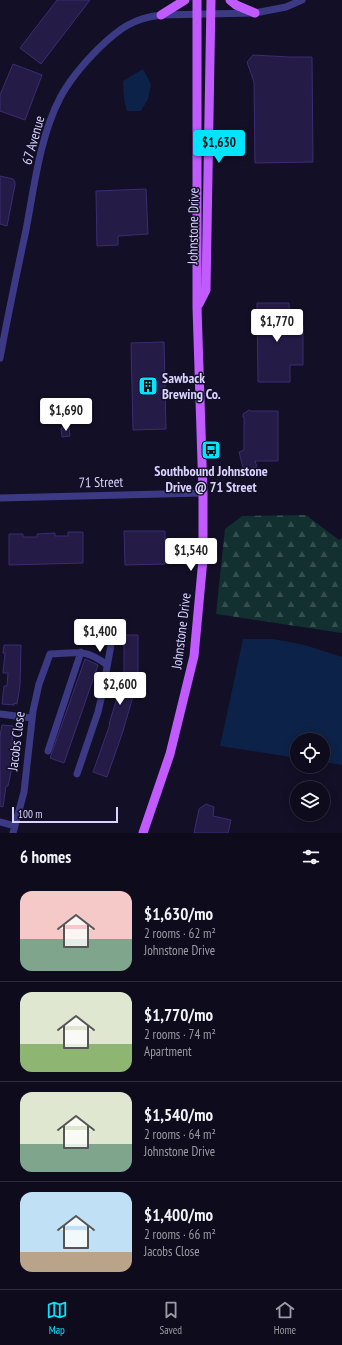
<!DOCTYPE html>
<html lang="en">
<head>
<meta charset="utf-8">
<style>
	body { margin:0; font-family:"PT Sans Narrow",sans-serif; background:#1c1929; color:#f1f3f6; height:100vh; display:flex; flex-direction:column; font-size:15px; white-space:nowrap }
	* { box-sizing:border-box; margin:0 }
	p { font-size:13px; color:#9b9ba3 }
	.icon { flex:none; width:22px; height:22px; fill:none; stroke:currentColor; stroke-width:2; stroke-linecap:round; stroke-linejoin:round }
	.map { position:relative; height:833px; overflow:hidden }
	.details { display:flex; flex-direction:column; background:#0e0b1c; flex:1 }
	.details>* { flex:none }
	.controls { position:absolute; left:290px; top:733px; display:grid; gap:8px }
	.controls a { display:grid; place-items:center; width:40px; height:40px; border-radius:50%; background:#0e0b1c; box-shadow:0 2px 10px #0003,0 0 0 1px #2e2b3b; font-size:20px }
	.scale { position:absolute; left:12px; bottom:10px; width:106px; box-sizing:border-box; padding-left:4px; border:2px solid #d9d4ff; border-top:0; font-size:11px; line-height:14px; white-space:nowrap; color:#d9d4ff; -webkit-text-stroke:3px #130f26; paint-order:stroke }
	.price { position:absolute; translate:-50% -34px; padding:0 9px; border-radius:4px; background:#fff; color:#222; font-size:13px; line-height:26px; filter:drop-shadow(0 1px 2px #0008) }
	.price::after { content:''; position:absolute; left:50%; top:24px; width:12px; height:9px; margin-left:-6px; background:inherit; clip-path:polygon(0 0,100% 0,50% 100%) }
	.price.selected { background:#00e5ff; color:#111 }
	ul { padding:0; list-style:none }
	li { display:flex; align-items:center; gap:12px; height:100px; padding:0 20px }
	li+li { border-top:1px solid #2e2b3b }
	li span { display:grid; place-items:center; flex:none; width:112px; height:80px; border-radius:12px; color:#555 }
	li>.icon { margin-inline-start:auto }
	span .icon { width:48px; height:48px; fill:#fffc; stroke-width:1 }
	li b { font-size:17px }
	h2 { display:flex; justify-content:space-between; align-items:center; height:48px; padding:0 20px; font-size:17px }
	.tab-bar { display:flex; justify-content:space-around; align-items:center; height:56px; border-top:1px solid #2e2b3b; background:#0e0b1c; font-size:11px; color:#9b9ba3 }
	.tab-bar a { display:grid; justify-items:center; gap:2px }
	.tab-bar .selected { color:#00e5ff }
	.map>svg:first-child { display:block }
</style>
</head>
<body>
<div class="map">
<svg width="342" height="833" viewBox="0 0 342 833">
	<defs>
		<pattern id="forest-firs" width="22" height="20" patternUnits="userSpaceOnUse"><rect width="22" height="20" fill="#12302f"/><path d="M5 1l3.5 6h-7zM16 11l3.5 6h-7z" fill="#344d4e"/></pattern>
	</defs>
	<rect width="100%" height="100%" fill="#130f26"/>
	<path fill="url(#forest-firs)" d="M306 515 339 540 342 538V633L216 614 225 529 242 516Z"/>
	<path fill="#0c2248" d="M143 69 151 84 148 99 141 111H127L124 100 123 81Z
		M243 639H273L305 645 342 657V765L323 762V740H297V758L220 746Z"/>
	<path fill="#241b47" stroke="#3b2d73" d="M57 0H90L41 64 20 48Z
		M253 55 290 57H312L313 162 255 163 254 82 247 62Z
		M13 64 42 75 25 120 0 111V95Z
		M0 176 13 179 15 182V185L7 226 0 224Z
		M146 189 148 234 118 236V245L97 246 96 191Z
		M257 303H289L290 326H303V365H290V382H258Z
		M164 342 166 429 133 430 131 343Z
		M249 410 251 411H278V461H255L257 467 244 471 239 452 244 450V418L243 417V414Z
		M69 427 70 436 62 437 61 428Z
		M124 531H165V564L125 565Z
		M68 532H83V563L9 565V534H23V537H37V534L55 533V536H68Z
		M124 635H138V679L123 731 107 777 93 772 110 724H109L124 675Z
		M4 645H21L20 685 17 704 14 703V705L2 704 4 686H7L8 673H3L5 653H3Z
		M85 659 98 665 64 763 50 758Z
		M2 725 13 726 11 772 8 786H6L3 807 0 806V736Z
		M206 804 214 807 213 816 231 820 228 833H194L199 809Z"/>
	<g fill="none" stroke-linecap="round" stroke-linejoin="round">
		<path stroke="#3d3a85" stroke-width="7" d="M0 358C8 315 17 272 26 230 34 188 40 136 60 98 70 79 84 63 99 48 119 29 133 18 161 15L255 13 286 7 302 0
			M0 498 203 493
			M0 714 32 718
			M48 751 81 652
			M77 774 98 712 102 695 111 645
			M0 822 15 826
			M13 833 24 792 33 711 39 684 50 654C76 653 85 648 107 665"/>
		<path stroke="#c25bff" stroke-width="9" d="M230 0 236 5 255 13
			M161 15 185 0
			M199 304 206 290 211 0
			M143 833 170 754 194 656 203 559V493L197 307V0"/>
	</g>
	<defs>
		<symbol id="building-square" viewBox="-11 -11 22 22"><rect x="-9" y="-9" width="18" height="18" rx="4" fill="#00e5ff" stroke="#130f26"/><path d="M-4-6H4V6H1V3H-1V6H-4ZM-2.5-4.3h1.7v1.8h-1.7ZM.8-4.3h1.7v1.8H.8ZM-2.5-1h1.7V.8h-1.7ZM.8-1h1.7V.8H.8Z" fill="#111"/></symbol>
		<symbol id="bus-square" viewBox="-11 -11 22 22"><rect x="-9" y="-9" width="18" height="18" rx="4" fill="#00e5ff" stroke="#130f26"/><path d="M-5-6H5V4H4V6H2V4H-2V6H-4V4H-5ZM-3.5-4V0h7V-4ZM-3.5 1.2v1.5H-2V1.2ZM2 1.2v1.5H3.5V1.2Z" fill="#111"/></symbol>
	</defs>
	<g fill-rule="evenodd">
		<use href="#building-square" x="137" y="375" width="22" height="22"/>
		<use href="#bus-square" x="200" y="439" width="22" height="22"/>
	</g>
	<g text-anchor="middle" stroke-width="3" stroke-linejoin="round" paint-order="stroke">
		<g font-size="14" fill="#d9d4ff" stroke="#130f26">
			<text transform="translate(33 140) rotate(-74)" y="5">67 Avenue</text>
			<text transform="translate(193 226) rotate(-89)" y="5">Johnstone Drive</text>
			<text transform="translate(101 482) rotate(-1)" y="5">71 Street</text>
			<text transform="translate(181 631) rotate(-83)" y="5">Johnstone Drive</text>
			<text transform="translate(16 741) rotate(-83)" y="5">Jacobs Close</text>
		</g>
		<g font-size="14" font-weight="bold" fill="#d9d4ff" stroke="#130f26" text-anchor="start">
			<text x="162" y="383">Sawback<tspan x="162" dy="16">Brewing Co.</tspan></text>
			<text x="211" y="476" text-anchor="middle">Southbound Johnstone<tspan x="211" dy="16">Drive @ 71 Street</tspan></text>
		</g>
	</g>
</svg>
<div class="controls">
<a><svg class="icon" aria-label="locate" viewBox="0 0 24 24"><circle cx="12" cy="12" r="6"/><path d="M12 2v4M12 18v4M2 12h4M18 12h4"/></svg></a>
<a><svg class="icon" aria-label="layers" viewBox="0 0 24 24"><path d="M12 4l9 5-9 5-9-5zM3 14l9 5 9-5"/></svg></a>
</div>
<div class="scale">100 m</div>
<b class="price selected" style="left:219px;top:164px">$1,630</b>
<b class="price" style="left:277px;top:343px">$1,770</b>
<b class="price" style="left:66px;top:432px">$1,690</b>
<b class="price" style="left:191px;top:572px">$1,540</b>
<b class="price" style="left:100px;top:653px">$1,400</b>
<b class="price" style="left:120px;top:706px">$2,600</b>
</div>
<section class="details">
<h2>6 homes<svg class="icon" aria-label="filters" viewBox="0 0 24 24"><path d="M4 7h16M4 17h16"/><circle cx="9" cy="7" r="2"/><circle cx="15" cy="17" r="2"/></svg></h2>
<ul>
<li><span style="background:linear-gradient(#f6c9c9 60%,#7fa58c 0)"><svg class="icon" aria-label="home" viewBox="0 0 24 24"><path d="M3 11l9-7 9 7M6 9v11h12V9"/></svg></span><div><b>$1,630/mo</b><p>2 rooms · 62 m²</p><p>Johnstone Drive</p></div></li>
<li><span style="background:linear-gradient(#dfe7d0 65%,#8fb573 0)"><svg class="icon" aria-label="home" viewBox="0 0 24 24"><path d="M3 11l9-7 9 7M6 9v11h12V9"/></svg></span><div><b>$1,770/mo</b><p>2 rooms · 74 m²</p><p>Apartment</p></div></li>
<li><span style="background:linear-gradient(#dfe7d0 65%,#7fa58c 0)"><svg class="icon" aria-label="home" viewBox="0 0 24 24"><path d="M3 11l9-7 9 7M6 9v11h12V9"/></svg></span><div><b>$1,540/mo</b><p>2 rooms · 64 m²</p><p>Johnstone Drive</p></div></li>
<li><span style="background:linear-gradient(#bfe0f5 75%,#b9a48a 0)"><svg class="icon" aria-label="home" viewBox="0 0 24 24"><path d="M3 11l9-7 9 7M6 9v11h12V9"/></svg></span><div><b>$1,400/mo</b><p>2 rooms · 66 m²</p><p>Jacobs Close</p></div></li>
</ul>
</section>
<nav class="tab-bar">
<a class="selected"><svg class="icon" aria-label="map" viewBox="0 0 24 24"><path d="M3 6l6-2 6 2 6-2v14l-6 2-6-2-6 2zM9 4v14M15 6v14"/></svg>Map</a>
<a><svg class="icon" aria-label="saved" viewBox="0 0 24 24"><path d="M7 4h10v16l-5-4-5 4z"/></svg>Saved</a>
<a><svg class="icon" aria-label="home" viewBox="0 0 24 24"><path d="M3 11l9-7 9 7M6 9v11h12V9"/></svg>Home</a>
</nav>
</body>
</html>
